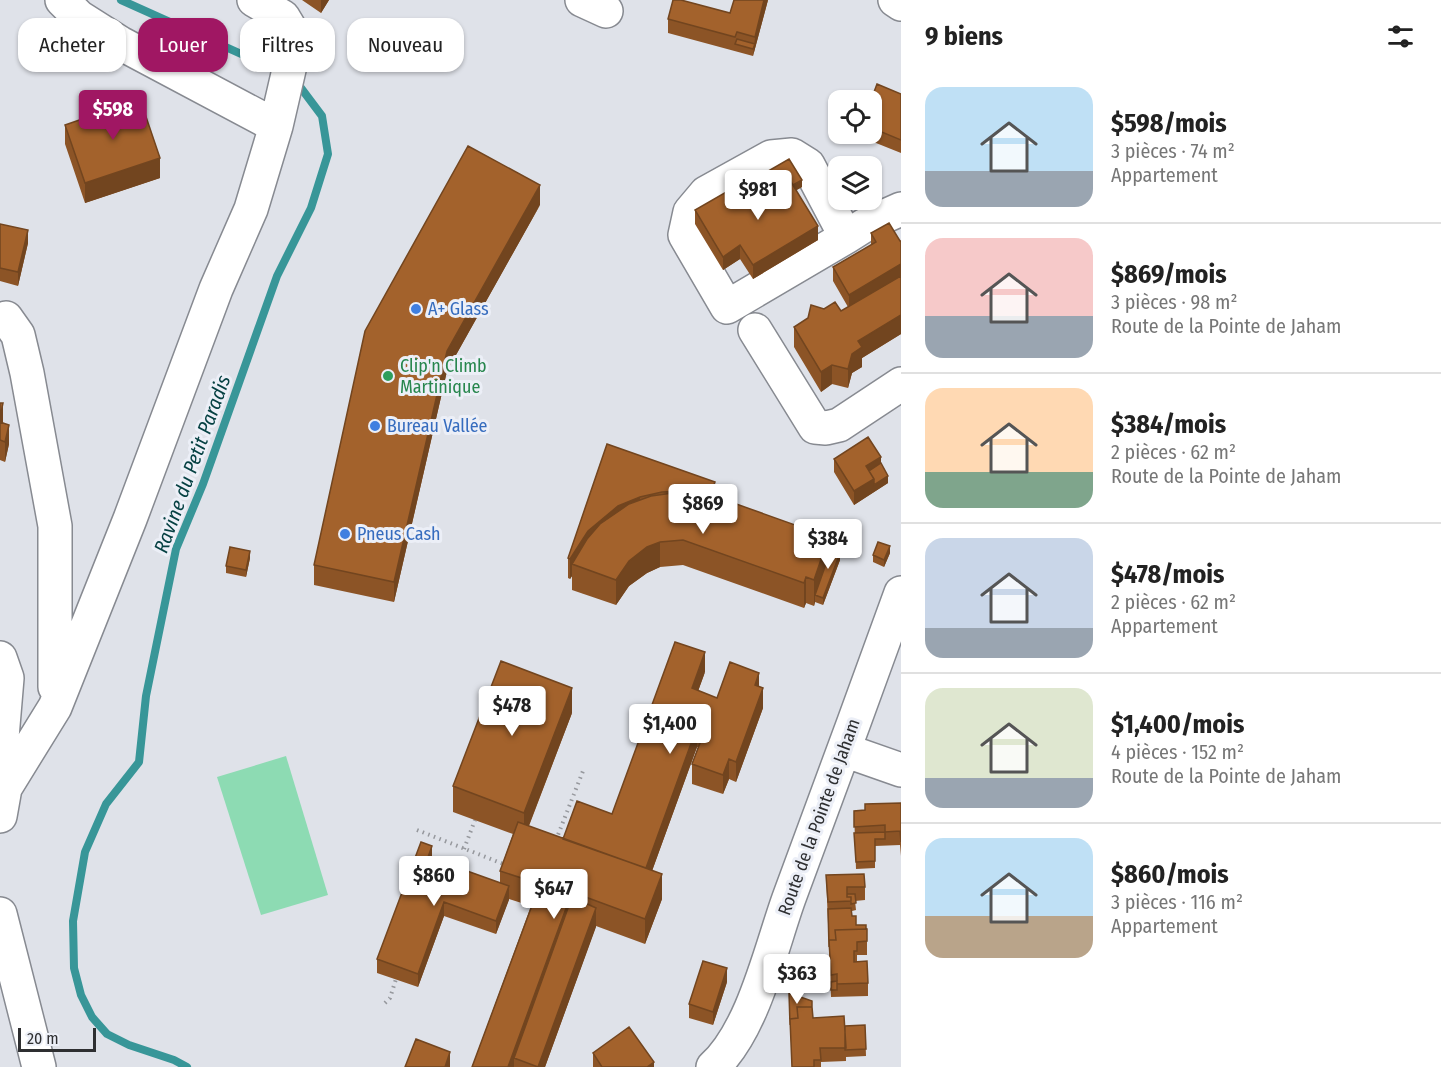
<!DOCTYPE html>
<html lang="fr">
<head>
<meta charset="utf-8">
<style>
	body { margin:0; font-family:"Fira Sans Condensed",sans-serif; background:#f2f2f2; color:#222; height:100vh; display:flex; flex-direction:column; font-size:22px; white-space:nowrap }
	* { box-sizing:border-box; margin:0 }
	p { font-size:20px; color:#767676 }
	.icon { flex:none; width:33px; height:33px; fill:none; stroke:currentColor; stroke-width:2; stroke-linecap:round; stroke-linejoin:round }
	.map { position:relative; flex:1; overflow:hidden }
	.details { display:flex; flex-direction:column; background:#fff; width:540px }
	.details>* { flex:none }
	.banner { position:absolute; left:18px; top:18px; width:570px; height:54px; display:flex; gap:12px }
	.buttons { position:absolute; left:828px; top:90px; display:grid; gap:12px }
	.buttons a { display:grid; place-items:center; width:54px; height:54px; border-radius:12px; background:#fff; box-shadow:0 2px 4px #0004; font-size:30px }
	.scale { position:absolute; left:18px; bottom:15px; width:78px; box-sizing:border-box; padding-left:6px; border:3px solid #2e2f31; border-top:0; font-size:16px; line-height:21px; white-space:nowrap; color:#2e2f31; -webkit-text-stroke:4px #eceff7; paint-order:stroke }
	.price { position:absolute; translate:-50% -51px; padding:0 14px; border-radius:6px; background:#fff; color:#222; font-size:20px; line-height:39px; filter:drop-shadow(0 2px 3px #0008) }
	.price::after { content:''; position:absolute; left:50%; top:36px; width:18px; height:14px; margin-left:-9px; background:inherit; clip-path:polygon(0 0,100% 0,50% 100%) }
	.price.active { background:#a01763; color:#fff }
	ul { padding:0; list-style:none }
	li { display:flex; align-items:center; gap:18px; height:150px; padding:0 24px }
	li+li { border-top:2px solid #e0e0e0 }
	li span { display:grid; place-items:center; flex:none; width:168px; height:120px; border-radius:18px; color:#555 }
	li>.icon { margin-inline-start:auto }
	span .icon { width:72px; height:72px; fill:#fffc; stroke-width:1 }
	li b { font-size:26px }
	h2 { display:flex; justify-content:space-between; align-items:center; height:72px; padding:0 24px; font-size:26px }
	.tag { padding:0 21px; border-radius:18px; background:#fff; box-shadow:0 2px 4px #0004; font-size:21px; line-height:54px }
	.tag.active { background:#a01763; color:#fff }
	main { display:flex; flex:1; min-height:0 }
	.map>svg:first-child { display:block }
</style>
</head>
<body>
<main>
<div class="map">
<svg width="901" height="1067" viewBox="0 0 901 1067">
	<rect width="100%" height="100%" fill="#dfe2e9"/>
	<path fill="#8ddbb3" d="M286 756 328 895 261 915 217 777Z"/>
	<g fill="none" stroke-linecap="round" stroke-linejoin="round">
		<path stroke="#389698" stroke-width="8" d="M121 0 279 71
			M187 1067 174 1060 129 1045 107 1034 92 1017 81 995 74 968 73 921 85 852 106 804 139 762 146 696 176 549 203 484 277 276 311 208 328 154 322 116 295 80"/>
		<defs>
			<path id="minor" d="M62 0 79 17 120 43 276 126
				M582 0 606 11
				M895 0 901 4
				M846 237 808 165 792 155 771 157 706 193 690 212 685 235 727 307 846 237 865 225 901 209
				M6 318 18 335 27 373 55 526V687
				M755 330 815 427 826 428 839 425 901 384
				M0 658 7 678 1 749 5 788
				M844 750 901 770
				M0 816 5 788 55 707 130 519 216 289 251 209 276 126 294 48 292 32 283 17 254 0
				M0 914 39 1067
				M713 1067C753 1031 771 948 789 898 827 796 864 695 901 593"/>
		</defs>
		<use href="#minor" stroke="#878a91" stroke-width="36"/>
		<path stroke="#96989d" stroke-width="4" stroke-dasharray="1.5 4.5" stroke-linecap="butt" d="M417 830 506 865
			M556 840 583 771
			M464 849 475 820
			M385 1003 390 998 396 979"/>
		<use href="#minor" stroke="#fff" stroke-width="33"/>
	</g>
	<path fill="#8c5426" d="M302 0H329L321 13Z
		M768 0 753 56 668 33V19L730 13Z
		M901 94V153L861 137V134H872V100Z
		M65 125 160 178 85 203 65 144Z
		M763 174 802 187 796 190 818 240 753 279 740 259 723 270 695 224V210L738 207 768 189 763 181Z
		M540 205 447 371 394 602 314 585V565Z
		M0 224 28 243 18 286 0 281Z
		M871 233 900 241H901V334L862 358V367L852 373 848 388 832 384 821 392 794 347V327L824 309 841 311 848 307 833 281V267L871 245Z
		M0 403 3 423 9 444 5 462 0 460Z
		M607 444 715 497 823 538 828 547 840 560 823 605 815 602 814 606 806 603 804 608 683 565 660 567 647 573 629 586 616 605 572 590V576L570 579 568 578V558Z
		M834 459 881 463 888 483 854 505 834 472Z
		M890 553 884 567 873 562V555Z
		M250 558 246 577 226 573V566Z
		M705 672 698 691 717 698 759 687 763 708 736 782 729 779 723 794 692 784V764L698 747H697L652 871 662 899 645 944 596 926 545 1067H472L531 906 509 899 496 934 444 916 418 987 377 973V959L432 859 500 883V871L513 834 453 812V786L572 713 529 826 563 839 612 814Z
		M901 803V856L900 845 875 846V868L856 869 854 811 865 810Z
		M826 875 865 887V900L855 901 856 910 852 911V916L856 925 867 941V955H857V962L868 983V996L831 997Z
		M727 982 713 1025 689 1018V1004Z
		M789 993 813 1018 845 1026 865 1025 866 1056 846 1057V1061L821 1062V1067H792Z
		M593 1053 654 1067H593Z"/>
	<path fill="#72451f" d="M321 0H329L321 13Z
		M764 0H768L753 56 755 37Z
		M160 158V178L85 203V183Z
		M802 180V187L790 194V187Z
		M540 185V205L447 371 394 602V582L447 351Z
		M818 226V240L753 279V265Z
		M28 230V243L18 286V272Z
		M740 245V259L723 270V257Z
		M901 264V278L849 308V295Z
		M901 315V334L862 358V367L852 373 848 388V369L852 354 858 341Z
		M832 365V384L821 392V372Z
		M3 403V423L0 437V417Z
		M9 425V444L5 462V442Z
		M881 457V470L869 477 866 466Z
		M888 476V483L854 505V491L874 479Z
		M715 482V502L711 514V494Z
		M640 497V517L572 564V576L570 579V559L588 531 618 506Z
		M828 539V565L815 595V602L814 606V580Z
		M660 542V567L647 573 629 586 616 605V580L629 561 647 547Z
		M890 546V553L884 567V560Z
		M250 551V558L246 577V570Z
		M840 553V560L823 605V598Z
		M806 577V603L804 608V583Z
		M705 652V672L692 708V688Z
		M759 673V693L755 685Z
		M572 688V713L524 838V813Z
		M763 688V708L736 782V762Z
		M697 727V747L644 893V873Z
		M729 759V779L723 794V775Z
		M432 846V859L428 857Z
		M662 874V899L645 944V919Z
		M509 886V900L496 934V921Z
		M572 892V917L514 1058V1067H508Z
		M444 902V916L418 987V974Z
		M596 908V927L545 1067H538Z
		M727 968V982L713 1025V1012Z
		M450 1052V1067H445Z
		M654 1062V1067H647Z"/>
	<path fill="#a3622c" stroke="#72451f" stroke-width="1.5" d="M673 0H681L730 13 734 0H764L755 37 737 32 735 37 668 19Z
		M737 39 755 44 753 49 735 44Z
		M877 84 901 94V140L872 128V100H871Z
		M140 99 160 158 85 183 65 125Z
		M468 146 540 185 447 351 394 582 314 565 365 331Z
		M789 159 802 180 793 185 788 177 771 187 763 174Z
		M788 177 818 226 753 265 740 245 723 257 695 210 728 191 738 207Z
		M889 223 900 241H901V264L849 295 833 267 876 242 871 233Z
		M0 224 28 230 18 272 0 268Z
		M901 276V315L858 341 862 347 852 354 848 369 832 365 821 372 794 327 808 318 811 305 824 309 835 302 841 311Z
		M0 403H3L0 417Z
		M0 422 9 425 5 442 0 440Z
		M868 437 881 457 866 466 874 479 854 491 834 459Z
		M607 444 715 482 711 494 686 491 662 492 640 497 618 506 588 531 570 559 568 558Z
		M881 463 888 476 874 485V479L869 471Z
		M680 492 702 493 714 496 823 535V538L828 539 814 580 806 577 804 583 683 540 660 542 647 547 629 561 616 580 572 564 587 539 600 524 629 504 651 496Z
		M878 542 890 546 884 560 873 555Z
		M832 544 839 548 840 553 823 598 815 595 828 558V547Z
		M230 547 250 551 246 570 226 566Z
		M675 642 705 652 692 688 717 698 730 662 759 673 755 685 763 688 736 762 729 759 723 775 692 764 705 730 697 727 646 868 563 839 577 801 612 814Z
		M501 661 572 688 524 813 453 786Z
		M901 803V842L900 831 885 832V825L854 827V811L865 810V804Z
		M518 822 662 874 645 919 572 892 508 1067H472L540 884 500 871Z
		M885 832V839H875V861L856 862 854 833Z
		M421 842 432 846 428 857 509 886 496 921 444 902 418 974 377 959Z
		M864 874 865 887H847V897H851V901L828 902 826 875Z
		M847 894H855L856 903 851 904V897H847Z
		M572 897 596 908 538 1067 514 1058Z
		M851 908 852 916H856V925H866V929L835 930 836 940H829V947L828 909Z
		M867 929V941L857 942V951H854V962L867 961 868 983 837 984V974L831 975 829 940H836L835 930Z
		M703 961 727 968 713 1012 689 1004Z
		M837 981V990H831V982Z
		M789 993 812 1001V1007H797L798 1018 790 1019V1025Z
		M797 1007H812L813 1018 844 1016 846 1048H820L821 1060H814V1067H792L790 1019 798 1018Z
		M865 1025 866 1049 845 1050V1026Z
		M629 1027 654 1062 647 1067H602L593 1053Z
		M416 1039 450 1052 445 1067H405Z"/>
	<g fill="#3f7fe0" stroke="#eceff7" stroke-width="2">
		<circle cx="416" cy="309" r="6"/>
		<circle cx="375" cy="426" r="6"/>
		<circle cx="345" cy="534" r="6"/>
	</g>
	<circle fill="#2e9e5b" stroke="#eceff7" stroke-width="2" cx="388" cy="376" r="6"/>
	<g text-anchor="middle" stroke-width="6" stroke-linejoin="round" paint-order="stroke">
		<g font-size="18" fill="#366cbe" stroke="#eceff7" text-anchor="start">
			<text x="428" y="315">A+ Glass</text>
			<text x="387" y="432">Bureau Vallée</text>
			<text x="357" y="540">Pneus Cash</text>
		</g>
		<g font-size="18" fill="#27864d" stroke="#eceff7" text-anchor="start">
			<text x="400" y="372">Clip'n Climb<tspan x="400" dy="21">Martinique</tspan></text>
		</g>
		<g font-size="18" fill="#2e2f31" stroke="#eceff7">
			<text transform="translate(819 817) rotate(-70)" y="6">Route de la Pointe de Jaham</text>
		</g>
		<g font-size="20" font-style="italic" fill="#064143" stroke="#eceff7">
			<text transform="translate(192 464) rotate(-70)" y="7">Ravine du Petit Paradis</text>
		</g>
	</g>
</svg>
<div class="buttons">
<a><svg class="icon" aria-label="locate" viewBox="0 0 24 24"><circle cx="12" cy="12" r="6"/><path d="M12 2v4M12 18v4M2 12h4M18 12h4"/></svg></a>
<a><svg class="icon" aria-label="layers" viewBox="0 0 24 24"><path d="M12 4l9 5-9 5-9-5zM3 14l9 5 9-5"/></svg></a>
</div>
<div class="scale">20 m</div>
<b class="price active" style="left:113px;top:141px">$598</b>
<b class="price" style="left:758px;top:221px">$981</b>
<b class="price" style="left:703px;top:535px">$869</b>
<b class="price" style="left:828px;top:570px">$384</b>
<b class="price" style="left:512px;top:737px">$478</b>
<b class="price" style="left:670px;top:755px">$1,400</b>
<b class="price" style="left:434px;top:907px">$860</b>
<b class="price" style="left:554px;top:920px">$647</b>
<b class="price" style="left:797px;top:1005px">$363</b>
<div class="banner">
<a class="tag">Acheter</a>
<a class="tag active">Louer</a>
<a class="tag">Filtres</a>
<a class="tag">Nouveau</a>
</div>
</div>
<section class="details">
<h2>9 biens<svg class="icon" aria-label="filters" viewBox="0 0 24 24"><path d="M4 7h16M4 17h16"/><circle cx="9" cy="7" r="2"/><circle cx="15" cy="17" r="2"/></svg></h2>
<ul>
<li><span style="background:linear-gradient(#bfe0f5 70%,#9aa5b1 0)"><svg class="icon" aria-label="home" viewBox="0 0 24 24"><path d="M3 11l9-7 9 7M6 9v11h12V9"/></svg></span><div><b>$598/mois</b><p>3 pièces · 74 m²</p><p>Appartement</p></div></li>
<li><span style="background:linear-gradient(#f6c9c9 65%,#9aa5b1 0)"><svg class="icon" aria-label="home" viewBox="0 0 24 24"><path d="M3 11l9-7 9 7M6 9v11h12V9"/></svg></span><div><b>$869/mois</b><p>3 pièces · 98 m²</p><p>Route de la Pointe de Jaham</p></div></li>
<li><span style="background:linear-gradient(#ffd9b3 70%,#7fa58c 0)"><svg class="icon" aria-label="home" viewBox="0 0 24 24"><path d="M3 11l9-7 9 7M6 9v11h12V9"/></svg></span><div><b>$384/mois</b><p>2 pièces · 62 m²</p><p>Route de la Pointe de Jaham</p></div></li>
<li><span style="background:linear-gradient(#c9d6e8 75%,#9aa5b1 0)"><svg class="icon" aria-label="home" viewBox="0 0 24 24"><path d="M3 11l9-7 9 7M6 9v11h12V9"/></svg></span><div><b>$478/mois</b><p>2 pièces · 62 m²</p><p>Appartement</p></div></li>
<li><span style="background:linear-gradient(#dfe7d0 75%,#9aa5b1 0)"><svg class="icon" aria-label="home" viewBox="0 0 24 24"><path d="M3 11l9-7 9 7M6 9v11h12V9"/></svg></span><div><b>$1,400/mois</b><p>4 pièces · 152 m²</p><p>Route de la Pointe de Jaham</p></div></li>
<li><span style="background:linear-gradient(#bfe0f5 65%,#b9a48a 0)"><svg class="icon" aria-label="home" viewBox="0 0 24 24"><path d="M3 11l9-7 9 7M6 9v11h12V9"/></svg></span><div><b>$860/mois</b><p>3 pièces · 116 m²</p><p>Appartement</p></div></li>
</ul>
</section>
</main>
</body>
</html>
